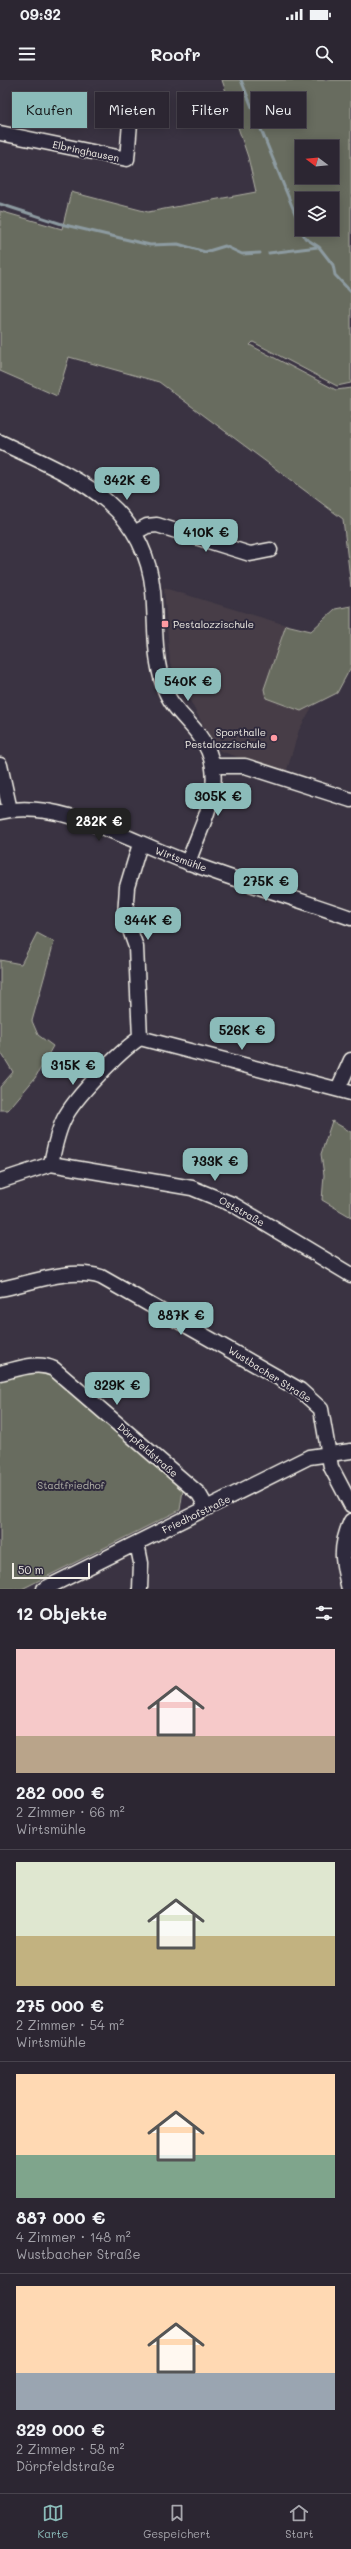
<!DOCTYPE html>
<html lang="de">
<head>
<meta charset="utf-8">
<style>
	body { margin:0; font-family:Mali,sans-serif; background:#342e3a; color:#f1f3f6; height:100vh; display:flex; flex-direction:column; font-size:15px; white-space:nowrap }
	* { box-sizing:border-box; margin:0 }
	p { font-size:13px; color:#a6a5ac }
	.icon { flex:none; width:22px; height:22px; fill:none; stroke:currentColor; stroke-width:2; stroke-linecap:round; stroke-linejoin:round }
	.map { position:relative; height:1509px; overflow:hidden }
	.details { display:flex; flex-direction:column; background:#2c2632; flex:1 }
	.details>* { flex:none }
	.hud { position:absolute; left:12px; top:12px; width:327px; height:36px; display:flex; gap:8px }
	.needle { width:26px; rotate:286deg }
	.controls { position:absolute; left:295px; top:60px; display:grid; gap:8px }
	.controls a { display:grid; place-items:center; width:44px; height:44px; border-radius:0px; background:#2c2632; box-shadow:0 2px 10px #0003,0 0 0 1px #48434d; font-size:20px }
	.scale { position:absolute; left:12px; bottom:10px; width:78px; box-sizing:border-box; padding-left:4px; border:2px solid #f4f1e8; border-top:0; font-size:11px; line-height:14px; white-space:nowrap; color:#f4f1e8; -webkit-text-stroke:3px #2f2a3d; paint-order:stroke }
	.price { position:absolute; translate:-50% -34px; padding:0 9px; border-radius:8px; background:#8bbbb9; color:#111; font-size:13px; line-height:26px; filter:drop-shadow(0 1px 2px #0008) }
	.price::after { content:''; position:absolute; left:50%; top:24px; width:12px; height:9px; margin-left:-6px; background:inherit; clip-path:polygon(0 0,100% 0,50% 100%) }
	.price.selected { background:#222; color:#fff }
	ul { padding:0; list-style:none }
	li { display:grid; align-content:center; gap:8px; height:212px; padding:0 16px }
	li+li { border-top:1px solid #48434d }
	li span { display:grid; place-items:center; height:124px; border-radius:0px; color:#555 }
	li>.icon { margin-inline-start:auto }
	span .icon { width:72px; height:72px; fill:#fffc; stroke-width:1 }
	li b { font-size:17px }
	h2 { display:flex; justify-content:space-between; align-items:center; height:48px; padding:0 16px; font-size:17px }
	.tag { padding:0 14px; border-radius:0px; background:#2c2632; box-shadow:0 2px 10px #0003,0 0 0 1px #48434d; font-size:14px; line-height:36px }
	.tag.selected { background:#8bbbb9; color:#111 }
	.status { display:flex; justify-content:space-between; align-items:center; height:28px; padding:0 20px; background:#2c2632; direction:ltr }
	.status svg { height:11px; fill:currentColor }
	header { display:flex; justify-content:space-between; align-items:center; height:52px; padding:0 16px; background:#2c2632; font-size:18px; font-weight:600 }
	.tabs { display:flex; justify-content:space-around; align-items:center; height:56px; border-top:1px solid #48434d; background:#2c2632; font-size:11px; color:#a6a5ac }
	.tabs a { display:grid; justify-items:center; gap:2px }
	.tabs .selected { color:#8bbbb9 }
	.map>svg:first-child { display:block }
</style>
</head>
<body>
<div class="status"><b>09:32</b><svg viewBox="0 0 49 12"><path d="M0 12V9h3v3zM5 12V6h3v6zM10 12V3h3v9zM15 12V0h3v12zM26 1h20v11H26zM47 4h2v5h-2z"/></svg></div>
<header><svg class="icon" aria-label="menu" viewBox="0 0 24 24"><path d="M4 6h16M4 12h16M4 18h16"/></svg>Roofr<svg class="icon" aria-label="search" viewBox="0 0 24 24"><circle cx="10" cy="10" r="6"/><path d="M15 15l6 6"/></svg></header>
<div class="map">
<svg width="351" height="1509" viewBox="0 0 351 1509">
	<rect width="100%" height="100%" fill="#3a3342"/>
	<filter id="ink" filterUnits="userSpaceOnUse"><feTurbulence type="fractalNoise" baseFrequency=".025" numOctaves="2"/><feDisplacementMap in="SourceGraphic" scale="8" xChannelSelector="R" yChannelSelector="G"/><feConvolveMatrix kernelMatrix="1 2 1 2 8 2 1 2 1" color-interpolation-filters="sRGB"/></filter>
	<g filter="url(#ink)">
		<path fill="#473e47" d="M164 508 286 545 264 609 301 631 312 627 299 650 286 693 220 671 203 645 170 583Z"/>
		<path fill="#686c5e" stroke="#aeaea3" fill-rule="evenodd" d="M222 0H351V303L337 306 253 262 250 265 336 310 351 308V507L343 439 159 302 69 277 57 316 0 291V131L62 149 71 112 148 132 256 112 248 77ZM302 67H332V97H302ZM302 119H332V149H302Z
			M351 526V587L337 613 301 631 266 618 264 609 286 545 311 551 335 529Z
			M37 853 54 862 32 941 38 955 53 966 35 998 8 1030H0V1007L13 992 0 971V880L21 884Z
			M332 1041 351 1052V1137L322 1120 324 1095 321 1074Z
			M33 1291 56 1298 183 1410 180 1430 22 1509H0V1298Z"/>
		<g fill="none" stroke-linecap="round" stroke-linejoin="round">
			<path stroke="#8d9ba1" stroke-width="3" d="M241 0 305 158 319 167 333 185 335 195 351 212
				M0 124 65 145 150 165 178 164 205 172 225 166 242 174 260 173
				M269 173 318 167"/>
			<defs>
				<path id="minor" d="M0 53 127 79 130 43 135 33
					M0 362C71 396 144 421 153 511 156 542 153 576 164 607 170 626 187 639 199 655 231 697 203 739 188 783
					M134 453 147 446 157 445 250 474 270 470
					M0 685 10 730
					M214 686H245L351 720
					M0 732C60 718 131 762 187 782 241 802 297 819 351 838
					M140 958 351 1013
					M140 958 136 867 125 836 127 807 140 764
					M338 1009 351 980
					M51 1084C54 1069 57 1053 64 1039 75 1017 119 972 140 958
					M0 1101 51 1084 192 1108 234 1125 351 1195
					M0 1209C31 1203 70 1187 101 1197L300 1310 321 1329 331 1387 351 1425
					M0 1293C18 1289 37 1281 54 1289L199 1414 207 1428
					M137 1463 141 1483 140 1509
					M44 1509 309 1377 351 1371
					M349 1509C342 1481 339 1468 351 1441"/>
			</defs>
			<use href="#minor" stroke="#f4f1e8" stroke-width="17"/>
			<use href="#minor" stroke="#2f2a3d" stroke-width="14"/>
		</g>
	</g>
	<g fill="#ff9aa2" stroke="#2f2a3d" stroke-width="1.5">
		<rect x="161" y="540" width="8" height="8" rx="2"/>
		<circle cx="274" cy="658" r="4"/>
	</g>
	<g text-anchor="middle" stroke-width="4" stroke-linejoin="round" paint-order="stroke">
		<g font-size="10" fill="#f4f1e8" stroke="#2f2a3d">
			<text transform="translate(86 71) rotate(12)" y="4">Elbringhausen</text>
			<text transform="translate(181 779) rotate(20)" y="4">Wirtsmühle</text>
			<text transform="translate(242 1131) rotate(29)" y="4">Oststraße</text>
			<text transform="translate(270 1294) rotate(32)" y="4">Wustbacher Straße</text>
			<text transform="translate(148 1370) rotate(41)" y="4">Dörpfeldstraße</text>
			<text transform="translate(196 1434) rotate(-26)" y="4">Friedhofstraße</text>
		</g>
		<g font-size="10" fill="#f4f1e8" stroke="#2f2a3d" text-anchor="start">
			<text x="173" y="548">Pestalozzischule</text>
			<text x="266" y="656" text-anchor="end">Sporthalle<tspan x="266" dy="12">Pestalozzischule</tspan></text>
		</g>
		<g font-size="10" fill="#b5b5aa" stroke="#2f2a3d">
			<text x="71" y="1409">Stadtfriedhof</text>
		</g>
	</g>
</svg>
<div class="controls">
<a><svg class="needle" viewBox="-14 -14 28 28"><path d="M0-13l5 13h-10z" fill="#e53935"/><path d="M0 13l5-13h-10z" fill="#a6a5ac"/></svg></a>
<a><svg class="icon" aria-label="layers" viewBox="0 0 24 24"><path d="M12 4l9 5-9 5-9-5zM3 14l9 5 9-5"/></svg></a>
</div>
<div class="scale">50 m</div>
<b class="price" style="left:127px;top:421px">342K €</b>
<b class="price" style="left:206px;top:473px">410K €</b>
<b class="price" style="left:188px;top:622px">540K €</b>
<b class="price" style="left:218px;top:737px">305K €</b>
<b class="price selected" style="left:99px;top:762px">282K €</b>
<b class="price" style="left:266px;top:822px">275K €</b>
<b class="price" style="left:148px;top:861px">344K €</b>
<b class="price" style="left:242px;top:971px">526K €</b>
<b class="price" style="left:73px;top:1006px">315K €</b>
<b class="price" style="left:215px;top:1102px">733K €</b>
<b class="price" style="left:181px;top:1256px">887K €</b>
<b class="price" style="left:117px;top:1326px">329K €</b>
<div class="hud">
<a class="tag selected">Kaufen</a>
<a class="tag">Mieten</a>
<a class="tag">Filter</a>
<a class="tag">Neu</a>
</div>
</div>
<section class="details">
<h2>12 Objekte<svg class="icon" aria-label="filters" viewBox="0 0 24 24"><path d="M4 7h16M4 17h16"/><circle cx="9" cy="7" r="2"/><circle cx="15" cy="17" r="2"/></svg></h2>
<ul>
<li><span style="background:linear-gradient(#f6c9c9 70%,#b9a48a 0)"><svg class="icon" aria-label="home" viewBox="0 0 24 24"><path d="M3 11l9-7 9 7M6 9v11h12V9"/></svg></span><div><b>282 000 €</b><p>2 Zimmer · 66 m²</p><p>Wirtsmühle</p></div></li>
<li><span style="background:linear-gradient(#dfe7d0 60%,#c2b280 0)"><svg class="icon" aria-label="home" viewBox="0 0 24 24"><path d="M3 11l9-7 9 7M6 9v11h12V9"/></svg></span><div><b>275 000 €</b><p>2 Zimmer · 54 m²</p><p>Wirtsmühle</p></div></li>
<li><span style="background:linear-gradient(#ffd9b3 65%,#7fa58c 0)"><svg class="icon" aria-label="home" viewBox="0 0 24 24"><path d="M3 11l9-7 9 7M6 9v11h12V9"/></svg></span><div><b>887 000 €</b><p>4 Zimmer · 148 m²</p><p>Wustbacher Straße</p></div></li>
<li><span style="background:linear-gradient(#ffd9b3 70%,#9aa5b1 0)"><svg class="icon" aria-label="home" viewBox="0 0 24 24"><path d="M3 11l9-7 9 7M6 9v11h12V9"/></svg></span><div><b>329 000 €</b><p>2 Zimmer · 58 m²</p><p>Dörpfeldstraße</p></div></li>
</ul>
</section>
<nav class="tabs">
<a class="selected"><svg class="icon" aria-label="map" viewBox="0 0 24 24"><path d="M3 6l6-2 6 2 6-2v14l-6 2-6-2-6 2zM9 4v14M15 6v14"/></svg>Karte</a>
<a><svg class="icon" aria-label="saved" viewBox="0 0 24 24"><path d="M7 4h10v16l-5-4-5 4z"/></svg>Gespeichert</a>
<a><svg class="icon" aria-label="home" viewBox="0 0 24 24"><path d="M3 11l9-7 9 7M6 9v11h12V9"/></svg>Start</a>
</nav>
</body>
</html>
